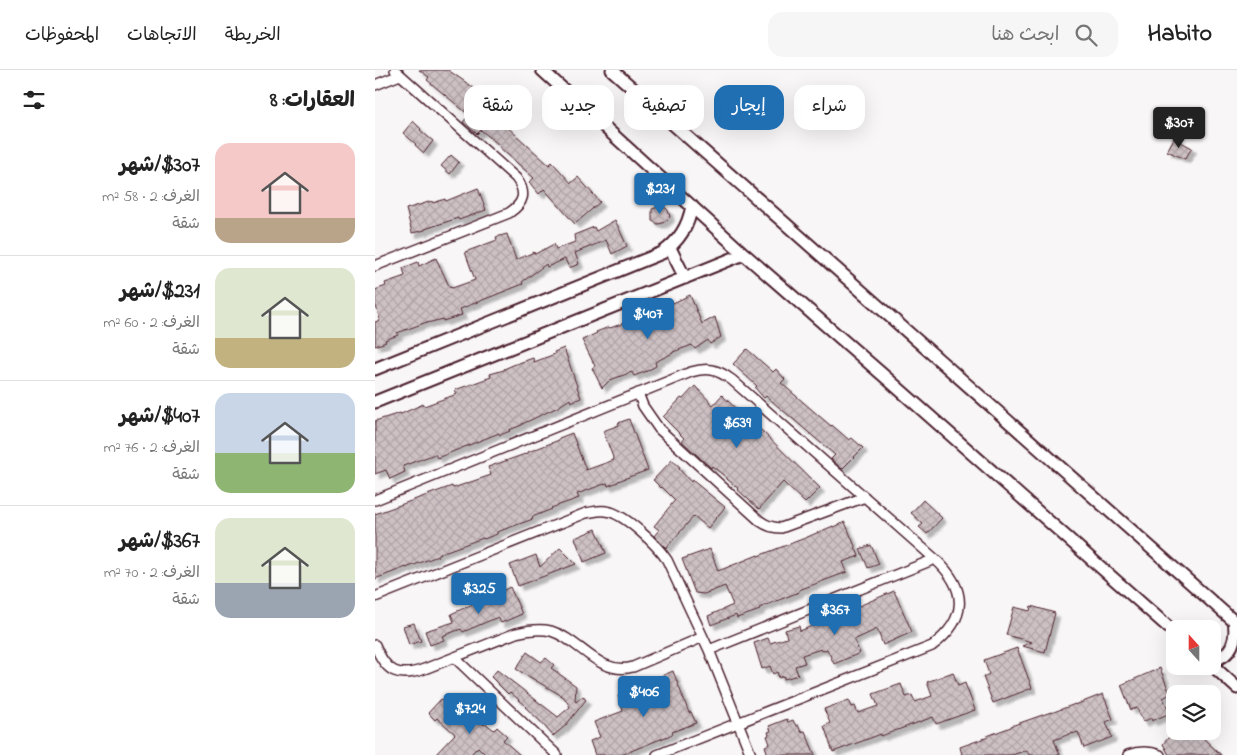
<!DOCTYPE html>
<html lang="ar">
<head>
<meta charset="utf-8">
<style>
	body { margin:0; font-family:"Indie Flower","Playpen Sans Arabic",sans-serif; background:#f6f6f6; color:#222; direction:rtl; height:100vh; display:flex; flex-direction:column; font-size:19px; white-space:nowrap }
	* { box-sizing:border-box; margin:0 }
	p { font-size:16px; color:#767676 }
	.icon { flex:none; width:28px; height:28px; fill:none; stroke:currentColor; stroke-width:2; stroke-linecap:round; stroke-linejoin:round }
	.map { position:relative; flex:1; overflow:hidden; direction:ltr }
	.drawer { display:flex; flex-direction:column; background:#fff; width:375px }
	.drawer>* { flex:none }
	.banner { position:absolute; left:15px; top:15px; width:475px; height:45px; direction:rtl; display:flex; gap:10px }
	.needle { width:32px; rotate:339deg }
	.buttons { position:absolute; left:791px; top:550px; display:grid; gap:10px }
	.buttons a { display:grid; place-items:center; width:55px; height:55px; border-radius:10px; background:#fff; box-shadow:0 5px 20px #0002; font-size:25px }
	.price { position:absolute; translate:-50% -42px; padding:0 11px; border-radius:5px; background:#1f6fb2; color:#fff; font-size:16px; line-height:32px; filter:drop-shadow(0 1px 2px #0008) }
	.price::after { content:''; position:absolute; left:50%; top:30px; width:15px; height:11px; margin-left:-8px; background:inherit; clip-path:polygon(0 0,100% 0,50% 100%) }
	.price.active { background:#222; color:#fff }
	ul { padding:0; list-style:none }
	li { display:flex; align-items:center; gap:15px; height:125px; padding:0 20px }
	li+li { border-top:1px solid #e0e0e0 }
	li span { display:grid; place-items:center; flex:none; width:140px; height:100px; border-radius:15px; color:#555 }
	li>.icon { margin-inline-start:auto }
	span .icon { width:60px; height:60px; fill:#fffc; stroke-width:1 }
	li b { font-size:21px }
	h2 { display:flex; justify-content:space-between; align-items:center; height:60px; padding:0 20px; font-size:21px }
	.chip { padding:0 18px; border-radius:15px; background:#fff; box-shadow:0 5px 20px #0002; font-size:18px; line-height:45px }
	.chip.active { background:#1f6fb2; color:#fff }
	header { display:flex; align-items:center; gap:30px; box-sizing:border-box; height:70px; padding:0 25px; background:#fff; border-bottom:1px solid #e0e0e0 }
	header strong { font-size:24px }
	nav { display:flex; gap:28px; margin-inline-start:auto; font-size:18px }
	.search { width:350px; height:45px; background:#f6f6f6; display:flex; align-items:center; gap:12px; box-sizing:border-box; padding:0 18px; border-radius:15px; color:#767676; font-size:19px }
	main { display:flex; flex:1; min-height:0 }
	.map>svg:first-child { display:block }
</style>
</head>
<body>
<header>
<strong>Habito</strong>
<div class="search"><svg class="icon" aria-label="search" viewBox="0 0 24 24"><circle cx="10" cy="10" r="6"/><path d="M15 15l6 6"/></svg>ابحث هنا</div>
<nav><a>الخريطة</a><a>الاتجاهات</a><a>المحفوظات</a></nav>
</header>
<main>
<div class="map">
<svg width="862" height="685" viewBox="0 0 862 685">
	<defs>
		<pattern id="building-cross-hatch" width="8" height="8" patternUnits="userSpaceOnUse" patternTransform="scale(1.25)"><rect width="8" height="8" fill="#cdc1c4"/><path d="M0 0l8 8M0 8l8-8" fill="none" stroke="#b2a5a9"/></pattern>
		<filter id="shadow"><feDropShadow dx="4.5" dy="4.5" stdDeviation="1" flood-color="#0004"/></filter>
	</defs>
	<rect width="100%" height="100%" fill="#f8f6f7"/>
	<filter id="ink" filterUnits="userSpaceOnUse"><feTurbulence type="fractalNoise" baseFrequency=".02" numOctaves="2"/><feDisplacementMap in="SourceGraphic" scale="10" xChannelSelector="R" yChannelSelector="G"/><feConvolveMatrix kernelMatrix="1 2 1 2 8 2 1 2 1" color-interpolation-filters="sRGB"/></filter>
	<g filter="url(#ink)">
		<path fill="url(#building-cross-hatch)" stroke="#4a1f2b" filter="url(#shadow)" d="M44 0H73L99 18 124 39 119 45 174 95 177 92 196 113 203 107 225 132 200 154 169 119 164 124 154 112 159 108 124 77 125 76 106 60 102 64 88 52 94 45 52 10 54 7Z
			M38 51 46 59 45 60 58 71 49 83 40 75 41 74 28 63Z
			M799 68 817 78 810 89 792 81Z
			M76 85 84 92 75 104 66 96Z
			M103 118 111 140 84 150 83 148 50 159V160L37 163 31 139 57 131 58 133 70 129 71 131Z
			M286 136 291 138 293 140 295 147 293 149 288 153 283 154 277 151V139Z
			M240 150 252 176 237 184 231 170 200 183 204 194 194 198 190 189 172 197 171 194 147 212 148 214 85 239 87 245 68 251V249L52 253V252L22 263 23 265 10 270 11 272 0 276V252L5 250 0 233V220L11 216 10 213 30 206 28 198 43 192 44 196 61 188 75 218 76 217 77 218 100 210 90 182 122 170 121 167 132 164 141 190 159 182 160 184 179 174 181 179 200 172 199 165 219 157 221 161Z
			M315 225 327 254 340 247 346 267 335 274 333 270 320 279 317 275 298 282V283L280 292 281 296 272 301 259 306 257 302 235 310 227 318 217 298 220 296 207 270 222 263 221 262 234 257 235 258 252 252 297 231 298 233Z
			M189 278 206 328 196 332 195 329 183 337 147 354V355L134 360 135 361 125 365 124 363 62 388 60 384 28 396 30 402 15 409 11 400 0 404V351L25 343 26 344 48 334 49 336 82 324 80 320 116 307 115 304 129 300V299L138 295 158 288 159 292 180 284 179 282Z
			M372 279 398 302 401 299 410 309 406 313 443 345 456 356 457 355 474 370 477 368 488 378 467 399 456 389 460 385 391 326 389 328 380 318 382 316 358 294Z
			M320 316 338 335 347 325 381 358 383 357 445 418 430 433 408 412 384 439 363 420 364 419 352 409V408L337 396 336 398 307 371 309 368 288 347 306 328 308 329Z
			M254 349 273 400 243 411V412L233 416 232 413 202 424 204 428 176 438 177 439 157 447 158 449 122 462V464L109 469 108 468 63 484V486L31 498V497L0 509V444L77 416 78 418 116 405 113 397 153 383V382L184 370V368L197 363 211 400 239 390 228 361 244 355 243 353Z
			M297 390 305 397 304 399 316 412 317 410 350 437 333 458 319 446 291 478 279 466 284 460 279 456 300 430 287 417 286 418 278 410Z
			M548 430 567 448 552 464 544 457 548 454 536 443Z
			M470 452 484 486 468 492 472 502 424 520V522L384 538 385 540 362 548 361 545 336 555 333 546 358 535 350 516 329 524 320 523 307 489 335 479 343 501 383 485V486L430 468 458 456V457Z
			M221 459 231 483 209 492 200 468Z
			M496 475 504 494 493 498 485 479Z
			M185 478 201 494 143 516 135 495 161 485 165 497Z
			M135 517 147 544 126 553 123 547 88 562 86 559 67 566 69 570 55 575 50 561 79 552 76 544Z
			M519 521 537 562 508 575 502 559 479 570 485 583 459 594 452 579 447 581 446 579 427 585 430 593 420 596 423 605 409 609V606L404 608 402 602 398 604 395 596 387 599 379 573 393 568 395 573 412 568 410 560 424 556 425 561Z
			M656 536 680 543 670 582 647 576 657 572 631 565 639 537 655 541Z
			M39 553 46 571 34 575 28 556Z
			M642 578 657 618 618 633 608 607 614 604 609 590Z
			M152 582 166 592 171 588 179 595 176 598 201 616 200 631 201 632 208 626 211 630 190 656 178 666 165 651 150 637 151 636 135 622 133 624 116 607 122 600 183 647 195 637 189 627 141 599Z
			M785 598 795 624 788 628 795 643 777 651 776 648 768 652 762 638 756 640 746 615Z
			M298 601 314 643 316 642 321 653 297 662 298 664 246 685H220L215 671 225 667 219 652 248 641 243 626 260 620 259 619 279 611V609Z
			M578 602 583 616 590 613 600 640 561 654 558 647 506 666V664L458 682 449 656 455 653 449 639 474 630 477 637 480 636 483 643 503 636 498 624 526 614 531 627 537 625 540 632 557 626 552 612Z
			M728 624 738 649 731 652 737 667 709 678 703 662 697 664V663L679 670 685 685H654L652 680 637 685H587L585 677 613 667 612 666 636 657V656L676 642V643L700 634V635Z
			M66 629 95 654 101 648 109 655 110 653 119 660 122 657 132 666 128 670 145 685H111L103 677 95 685H60L80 664 62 648 60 650 53 643Z
			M412 649 413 652 418 650 421 656 423 655 426 662 430 661 440 685H393L390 676 395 674 392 666 394 665 393 662 396 661 394 656Z
			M799 661H821L846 685H794L788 674Z"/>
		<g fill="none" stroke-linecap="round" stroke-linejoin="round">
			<defs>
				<path id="minor" d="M0 15 25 5
					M0 196 134 143C149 133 152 123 141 108L20 0
					M263 323 268 336 284 359 385 451C392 456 398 458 406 458L490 427
					M0 430 316 302C333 297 342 299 357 310L560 489C593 519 593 549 557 576L282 685
					M0 527 211 443C218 442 224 440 231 441 249 443 282 475 292 490L334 580 376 685
					M0 575C11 603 24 609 52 598L141 563C153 560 164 558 176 561 206 570 223 606 258 597L328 567
					M334 580 560 489
					M80 588 182 685
					M753 685C764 681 774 681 785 685"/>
				<path id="tertiary" d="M167 0 369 184 516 312 800 563
					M237 0 862 554
					M295 178 310 208
					M0 299 287 183C304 171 313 157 317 136
					M0 332 369 184
					M838 590C857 586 862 569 859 551
					M838 596 862 618"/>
			</defs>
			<use href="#minor" stroke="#4a1f2b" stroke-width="12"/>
			<use href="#tertiary" stroke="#4a1f2b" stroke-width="15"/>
			<use href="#minor" stroke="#fff" stroke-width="9"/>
			<use href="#tertiary" stroke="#fff" stroke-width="11"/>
		</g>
	</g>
</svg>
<div class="buttons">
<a><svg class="needle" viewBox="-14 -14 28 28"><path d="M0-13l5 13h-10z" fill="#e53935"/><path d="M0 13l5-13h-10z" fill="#767676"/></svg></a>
<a><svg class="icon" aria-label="layers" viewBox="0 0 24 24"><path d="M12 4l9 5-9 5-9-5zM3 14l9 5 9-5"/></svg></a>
</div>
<b class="price active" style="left:804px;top:79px">$307</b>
<b class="price" style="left:285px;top:145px">$231</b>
<b class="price" style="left:273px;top:270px">$407</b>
<b class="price" style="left:362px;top:379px">$639</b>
<b class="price" style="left:104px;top:545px">$325</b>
<b class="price" style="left:460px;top:566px">$367</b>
<b class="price" style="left:269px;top:648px">$406</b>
<b class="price" style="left:95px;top:665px">$724</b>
<div class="banner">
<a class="chip">شراء</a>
<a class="chip active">إيجار</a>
<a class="chip">تصفية</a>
<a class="chip">جديد</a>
<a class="chip">شقة</a>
</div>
</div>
<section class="drawer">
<h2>العقارات: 8<svg class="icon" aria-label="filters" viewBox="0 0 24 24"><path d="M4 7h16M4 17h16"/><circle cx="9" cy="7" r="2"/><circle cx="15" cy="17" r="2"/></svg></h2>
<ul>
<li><span style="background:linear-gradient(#f6c9c9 75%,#b9a48a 0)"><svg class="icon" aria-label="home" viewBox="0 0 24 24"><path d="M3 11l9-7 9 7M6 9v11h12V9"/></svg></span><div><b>$307/شهر</b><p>الغرف: 2 · 58 m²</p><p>شقة</p></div></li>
<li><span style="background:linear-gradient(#dfe7d0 70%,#c2b280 0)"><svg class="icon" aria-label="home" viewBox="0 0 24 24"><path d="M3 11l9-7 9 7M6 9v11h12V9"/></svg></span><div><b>$231/شهر</b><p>الغرف: 2 · 60 m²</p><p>شقة</p></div></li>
<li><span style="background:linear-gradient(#c9d6e8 60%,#8fb573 0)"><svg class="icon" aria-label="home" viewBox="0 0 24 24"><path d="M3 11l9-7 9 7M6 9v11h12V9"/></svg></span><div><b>$407/شهر</b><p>الغرف: 2 · 76 m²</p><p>شقة</p></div></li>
<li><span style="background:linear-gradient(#dfe7d0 65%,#9aa5b1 0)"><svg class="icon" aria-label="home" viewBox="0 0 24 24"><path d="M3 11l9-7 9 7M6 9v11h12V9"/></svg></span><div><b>$367/شهر</b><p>الغرف: 2 · 70 m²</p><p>شقة</p></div></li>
</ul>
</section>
</main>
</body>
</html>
